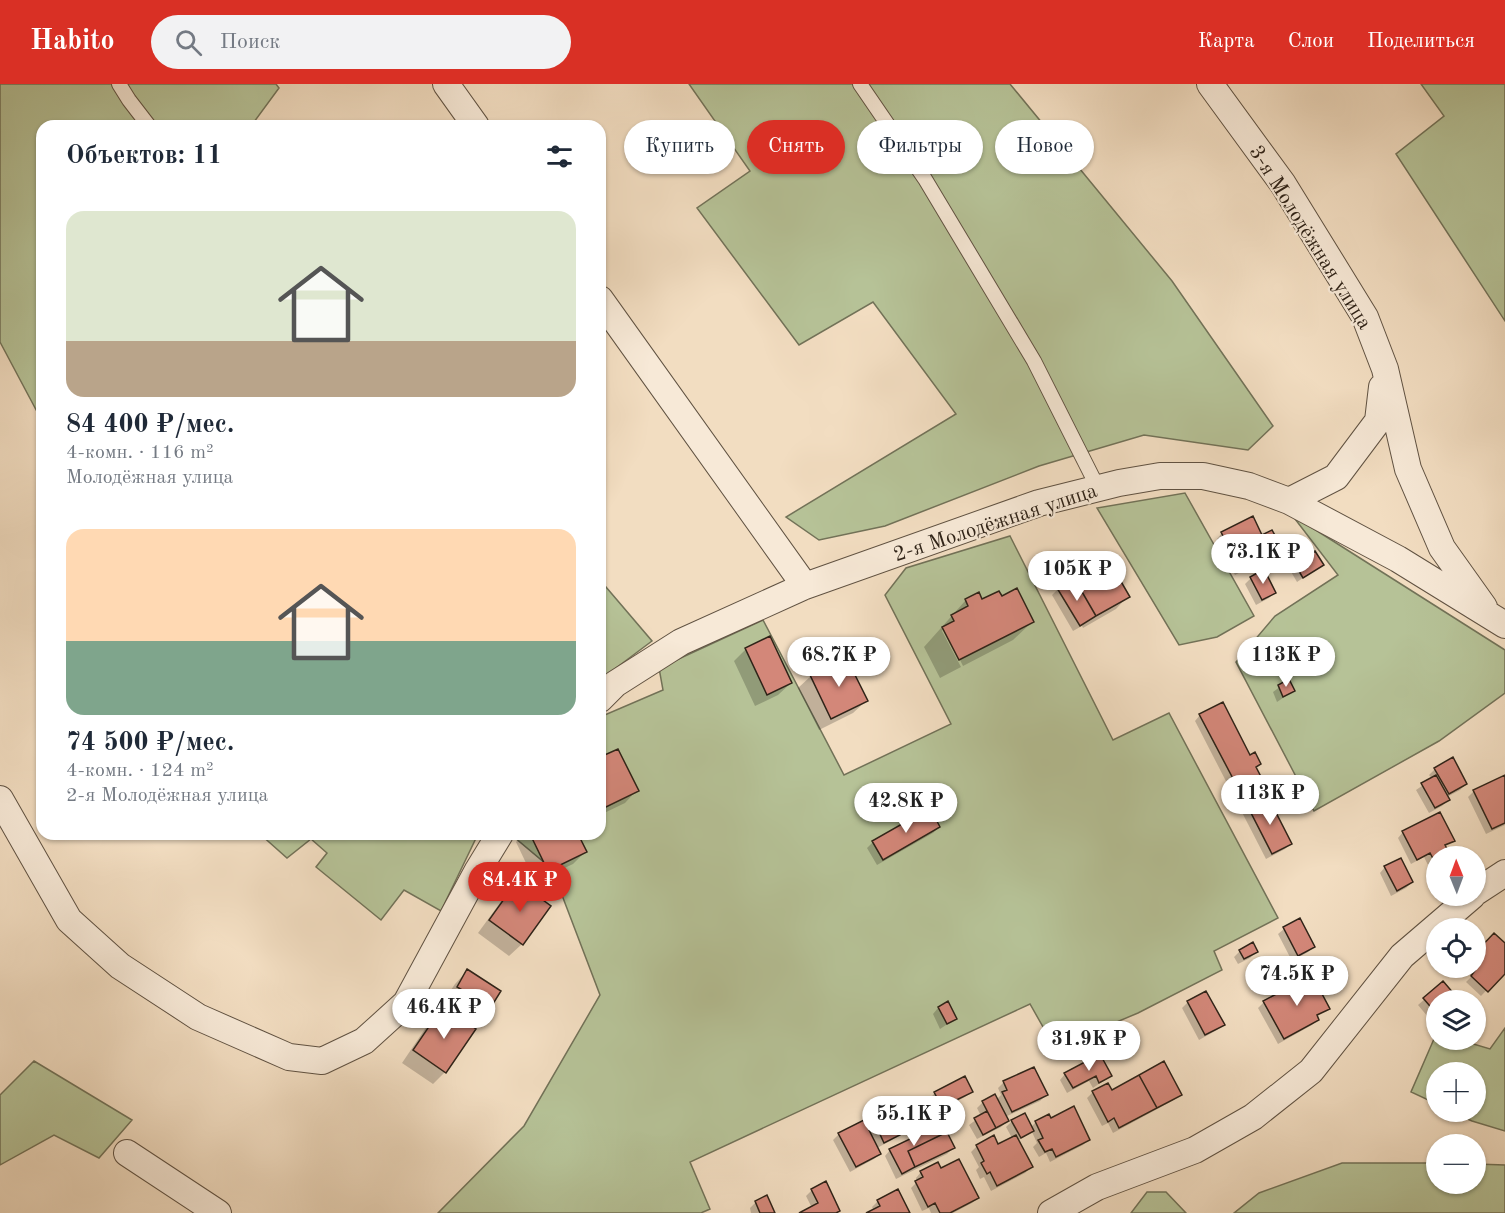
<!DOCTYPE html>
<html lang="ru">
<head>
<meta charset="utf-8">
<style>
	body { margin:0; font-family:"Old Standard TT",serif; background:#f2f2f3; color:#1f2937; height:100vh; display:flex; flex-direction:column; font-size:22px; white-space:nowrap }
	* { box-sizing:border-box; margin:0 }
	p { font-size:20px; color:#747a83 }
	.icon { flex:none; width:33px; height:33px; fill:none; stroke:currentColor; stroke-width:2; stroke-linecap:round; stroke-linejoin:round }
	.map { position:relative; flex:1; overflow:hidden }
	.details { position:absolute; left:36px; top:36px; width:570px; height:720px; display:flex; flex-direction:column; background:#fff; border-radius:18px; box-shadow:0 2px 4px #0004 }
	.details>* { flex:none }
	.top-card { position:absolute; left:624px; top:36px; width:570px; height:54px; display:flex; gap:12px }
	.needle { width:39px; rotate:359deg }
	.tools { position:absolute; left:1426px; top:762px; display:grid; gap:12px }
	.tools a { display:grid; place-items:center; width:60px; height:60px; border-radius:50%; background:#fff; box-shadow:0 2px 4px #0004; font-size:30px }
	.price { position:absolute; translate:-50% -51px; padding:0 14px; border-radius:21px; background:#fff; color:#222; font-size:20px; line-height:39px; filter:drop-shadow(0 2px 3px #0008) }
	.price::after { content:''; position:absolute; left:50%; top:36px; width:18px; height:14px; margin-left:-9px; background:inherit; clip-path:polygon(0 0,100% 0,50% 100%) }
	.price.active { background:#d93025; color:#fff }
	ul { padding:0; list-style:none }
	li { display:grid; align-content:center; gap:12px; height:318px; padding:0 30px }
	li span { display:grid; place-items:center; height:186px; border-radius:18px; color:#555 }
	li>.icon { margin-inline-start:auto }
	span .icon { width:108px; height:108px; fill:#fffc; stroke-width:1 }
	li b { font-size:26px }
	h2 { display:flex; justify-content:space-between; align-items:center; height:72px; padding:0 30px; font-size:26px }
	.chip { padding:0 21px; border-radius:27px; background:#fff; box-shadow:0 2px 4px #0004; font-size:21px; line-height:54px }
	.chip.active { background:#d93025; color:#fff }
	header { display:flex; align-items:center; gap:36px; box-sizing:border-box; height:84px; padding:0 30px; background:#d93025; color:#fff }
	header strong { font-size:28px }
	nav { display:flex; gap:33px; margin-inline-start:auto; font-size:21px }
	.search { width:420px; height:54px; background:#f2f2f3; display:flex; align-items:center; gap:15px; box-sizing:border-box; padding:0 21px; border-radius:33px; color:#747a83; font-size:22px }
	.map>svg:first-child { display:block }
</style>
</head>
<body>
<header>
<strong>Habito</strong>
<div class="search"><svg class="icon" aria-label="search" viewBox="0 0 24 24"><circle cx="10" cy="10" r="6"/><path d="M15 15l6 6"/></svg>Поиск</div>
<nav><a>Карта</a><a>Слои</a><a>Поделиться</a></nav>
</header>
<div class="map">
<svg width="1505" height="1129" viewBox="0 0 1505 1129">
	<rect width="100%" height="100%" fill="#f2ddc1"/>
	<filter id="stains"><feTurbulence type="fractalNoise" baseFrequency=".00333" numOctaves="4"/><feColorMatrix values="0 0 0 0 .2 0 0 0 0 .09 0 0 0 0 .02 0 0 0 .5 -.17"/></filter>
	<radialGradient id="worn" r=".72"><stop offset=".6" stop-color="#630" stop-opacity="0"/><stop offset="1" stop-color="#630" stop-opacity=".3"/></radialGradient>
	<path fill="#b6c297" stroke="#727258" stroke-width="1.5" d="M0 0H276L279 4 251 42H42V337L0 258Z
		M689 0H1010L1172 197 1273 342 1248 366 1144 351 1039 382 885 442 819 456 786 433 956 330 873 218 799 261 697 124 750 87Z
		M1421 0H1505V237L1396 70 1444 32Z
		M1185 409 1254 532 1217 553 1179 561 1097 424Z
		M1292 431 1505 566V609L1439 657 1314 727 1236 578 1275 532 1338 491Z
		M1010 452 1113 656 1169 629 1278 834 1214 867 1222 886 1138 929 1055 964 1030 920 690 1078 710 1125 701 1129H438L524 1042 600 911 552 785 514 753 516 750H600V633L663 606 659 584 763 536 844 691 951 640 885 511 906 484Z
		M600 496 652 557 600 596Z
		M260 750H478L441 827 404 806 381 836 316 783 327 769 311 755 287 774Z
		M1505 944V1047L1472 1037 1452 1028H1476V988H1437V1020L1411 1008 1437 948V956H1460L1490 965Z
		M34 977 132 1036 99 1074 54 1051 0 1081V1011Z
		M1342 1079H1437V1100H1476V1080L1505 1081V1129H1234L1259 1109Z
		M1147 1108H1166L1186 1129H1131Z"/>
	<path fill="#0003" d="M1222 449 1262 453 1275 455 1266 462 1270 470 1265 475 1235 491 1217 455Z
		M1295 480 1322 481 1297 498 1290 486Z
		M1264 487 1275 508 1269 514 1256 521 1245 500 1251 494Z
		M1087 498 1128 512 1116 525 1083 544 1082 542 1073 547 1052 511 1058 505Z
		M978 510 982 517 1032 538 1013 556 963 582 944 544 942 547 961 583 940 594 924 563 965 517Z
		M746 565 791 599 778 611 755 622 734 577Z
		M811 592 866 617 853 629 819 646 798 604Z
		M1288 597 1293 607 1277 618 1273 608Z
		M1200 631 1259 680 1255 684 1267 713 1291 759 1285 765 1266 775 1195 637Z
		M600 675 637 706 625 719 600 731Z
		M1435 685 1466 700 1460 706 1447 713 1448 716 1442 722 1429 729 1416 706 1432 695 1429 691Z
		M1505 692V741L1486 750 1468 713 1474 707Z
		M939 743 933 749 877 781 867 764 873 758Z
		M1403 748 1453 756 1444 763 1449 772H1437V781L1430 785 1424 773 1411 780 1398 754Z
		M524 750H576L585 768 573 780 535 798 516 758Z
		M1385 783 1412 798 1406 804 1391 812 1380 789Z
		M517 799 549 822 522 860 509 872 478 849 505 812Z
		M1300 836 1314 863 1308 868 1292 877 1278 850 1284 845Z
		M1505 861V887L1481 912 1466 898 1472 892 1463 884H1476V870Z
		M1240 867 1256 868 1250 874 1238 880 1234 873Z
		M467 887 499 907 490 923 477 935 445 915 455 900Z
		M1443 899 1453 911 1447 916H1437V925L1428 933 1418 921Z
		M1188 918 1223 941 1217 946 1199 956 1182 924Z
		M1264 918 1328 924 1316 933 1318 935 1312 941 1278 960 1258 924Z
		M443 924 445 988 433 1000 402 979 431 936Z
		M938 924 955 935 940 945 933 930Z
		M1034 985 1046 1011 1040 1017 1005 1033 1007 1037 1001 1043 977 1055 969 1041 981 1032 977 1024 983 1018 996 1016 1001 1011 998 1004 1003 999Z
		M1065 990 1110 992 1093 1004 1089 997 1067 1009 1060 996Z
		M1108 1001 1111 1008 1180 1010 1174 1016 1113 1049 1108 1039 1102 1042 1087 1014 1092 1009Z
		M971 1007 965 1013 936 1028 929 1015 935 1009Z
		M887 1028 898 1050 892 1056 877 1064 879 1070 874 1075 850 1088 833 1056 839 1050 865 1042 873 1035Z
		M1049 1032 1051 1036 1089 1055 1083 1061 1050 1078 1046 1069 1039 1073 1033 1063 1037 1059 1032 1048 1017 1057 1031 1083 1025 1089 991 1107 984 1093 980 1095 976 1086 979 1083 971 1068 977 1062H998L1012 1054 1006 1043 1012 1037 1031 1043 1036 1038Z
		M953 1064 947 1070 896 1095 885 1072 890 1066Z
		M921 1088 978 1114 972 1119 953 1129H931L929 1124 922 1127 911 1104 917 1098 916 1094Z
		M825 1099 839 1127 836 1129H803L812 1124 806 1112 812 1106Z
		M878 1117 909 1129H870L874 1127 872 1123Z
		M756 1118 774 1129H751L750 1124Z"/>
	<path fill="#d38779" stroke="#2f2318" stroke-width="1.5" d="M1253 432 1262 451 1272 446 1277 455 1267 460 1272 470 1241 486 1221 448Z
		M1315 467 1324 481 1303 494 1294 479Z
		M1112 482 1130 513 1096 532 1074 494 1084 488 1088 496Z
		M1264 485 1276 509 1262 516 1250 493Z
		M1074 494 1096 532 1080 542 1057 504Z
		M1017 504 1034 538 959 576 942 543 954 537 951 531 968 522 965 515 979 508 982 515 999 507 1002 512Z
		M770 552 792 599 767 611 745 564Z
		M846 573 868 617 831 635 810 591Z
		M1289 595 1295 607 1283 613 1278 601Z
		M1223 618 1250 671 1255 668 1261 680 1256 683 1271 712 1248 723 1199 630Z
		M618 665 639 707 606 723 600 711V673Z
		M1453 673 1467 700 1449 710 1434 684Z
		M1436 691 1450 716 1435 724 1421 699Z
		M1505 691V739L1492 745 1473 706Z
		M1268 713 1292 760 1272 770 1248 723Z
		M930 724 940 743 883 776 872 757Z
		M1440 728 1455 757 1445 761 1451 772H1437L1436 780 1430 769 1417 776 1402 747Z
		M530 750H578L587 768 548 787Z
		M1401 774 1413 798 1397 807 1384 782Z
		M517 797 551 822 523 861 489 836Z
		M1300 834 1315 863 1298 872 1283 843Z
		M1494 849 1505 859V890L1488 908 1471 892 1476 885 1474 884H1476V868Z
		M1253 858 1258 868 1244 875 1239 866Z
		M467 885 501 907 491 923 457 903Z
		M1312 891 1330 925 1317 931 1319 936 1284 955 1263 917Z
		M1443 897 1455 911 1448 916H1437V926L1435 928 1423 914Z
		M1206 907 1225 941 1205 951 1187 917Z
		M948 917 957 935 947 940 938 923Z
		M443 922 476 945 446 989 413 966Z
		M1100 970 1112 992 1099 999 1096 992 1073 1004 1064 989Z
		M1164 977 1182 1011 1157 1024 1139 991Z
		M1034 983 1048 1011 1012 1028 1002 1008 1007 1006 1003 997Z
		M1139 991 1157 1024 1119 1044 1114 1034 1108 1038 1092 1007 1108 999 1112 1006Z
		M965 992 973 1008 942 1023 934 1008Z
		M995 1010 1009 1037 996 1044 982 1017Z
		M1074 1022 1090 1056 1056 1073 1052 1065 1045 1068 1038 1056 1043 1054 1035 1037 1049 1030 1051 1034Z
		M888 1026 900 1051 884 1059 872 1033Z
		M987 1027 996 1044 983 1051 974 1034Z
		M1025 1029 1034 1047 1021 1054 1011 1036Z
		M864 1036 881 1070 856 1083 838 1049Z
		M943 1039 947 1048 908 1067 915 1083 902 1090 889 1065Z
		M947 1048 955 1064 915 1083 908 1067Z
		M994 1051 998 1060 1016 1051 1033 1083 997 1102 990 1088 987 1090 981 1079 984 1077 976 1061Z
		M959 1075 979 1114 950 1129H940L935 1119 928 1123 915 1097 923 1093 920 1087 938 1078 941 1084Z
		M826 1097 840 1127 836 1129H799L818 1119 811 1105Z
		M898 1105 910 1129H866L880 1122 877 1116Z
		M767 1111 775 1129H760L755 1117Z"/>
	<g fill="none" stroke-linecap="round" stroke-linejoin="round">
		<defs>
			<path id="service" d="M119 0 129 16 149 42
				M860 0 925 95 1034 277 1098 404"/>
			<path id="minor" d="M446 0 476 42
				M1210 0 1283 100 1365 233 1385 285 1408 385 1442 464 1484 523
				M600 215 805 502
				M1289 417 1336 393 1378 337 1382 303
				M600 615 615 600 681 558 805 502 1039 419 1119 399 1160 392H1203L1249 402 1289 417 1398 475 1505 541
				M0 715 69 836 120 882 198 933 289 973 322 977 364 957 406 919 478 786 500 750
				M1476 808 1505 789
				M127 1069 218 1129
				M1051 1129 1097 1103 1195 1066 1253 1033 1311 987 1402 872 1472 812"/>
		</defs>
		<use href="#service" stroke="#605242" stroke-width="16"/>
		<use href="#minor" stroke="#605242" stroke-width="28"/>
		<use href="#service" stroke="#f7e9d7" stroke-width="14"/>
		<use href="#minor" stroke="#f7e9d7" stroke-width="26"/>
	</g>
	<g text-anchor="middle" stroke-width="4.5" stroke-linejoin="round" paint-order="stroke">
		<g font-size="21" fill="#2f2318" stroke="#f7e9d7">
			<text transform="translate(1311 153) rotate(58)" y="7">3-я Молодёжная улица</text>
			<text transform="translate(995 438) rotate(-18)" y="7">2-я Молодёжная улица</text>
		</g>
	</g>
	<rect width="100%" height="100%" filter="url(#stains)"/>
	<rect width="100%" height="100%" fill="url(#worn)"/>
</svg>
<div class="tools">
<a><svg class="needle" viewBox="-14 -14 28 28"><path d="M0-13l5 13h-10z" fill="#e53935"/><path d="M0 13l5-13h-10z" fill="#747a83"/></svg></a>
<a><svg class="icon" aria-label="locate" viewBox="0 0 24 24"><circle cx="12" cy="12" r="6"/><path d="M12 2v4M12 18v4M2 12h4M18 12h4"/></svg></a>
<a><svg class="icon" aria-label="layers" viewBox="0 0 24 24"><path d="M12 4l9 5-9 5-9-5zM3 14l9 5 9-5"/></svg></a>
<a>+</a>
<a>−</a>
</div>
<b class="price" style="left:1263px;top:501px">73.1K ₽</b>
<b class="price" style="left:1077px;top:518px">105K ₽</b>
<b class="price" style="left:839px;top:604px">68.7K ₽</b>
<b class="price" style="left:1286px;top:604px">113K ₽</b>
<b class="price" style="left:1270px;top:742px">113K ₽</b>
<b class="price" style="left:906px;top:750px">42.8K ₽</b>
<b class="price active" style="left:520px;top:829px">84.4K ₽</b>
<b class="price" style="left:1297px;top:923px">74.5K ₽</b>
<b class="price" style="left:444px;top:956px">46.4K ₽</b>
<b class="price" style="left:1089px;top:988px">31.9K ₽</b>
<b class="price" style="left:914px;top:1063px">55.1K ₽</b>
<div class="top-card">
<a class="chip">Купить</a>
<a class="chip active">Снять</a>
<a class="chip">Фильтры</a>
<a class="chip">Новое</a>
</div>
<section class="details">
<h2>Объектов: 11<svg class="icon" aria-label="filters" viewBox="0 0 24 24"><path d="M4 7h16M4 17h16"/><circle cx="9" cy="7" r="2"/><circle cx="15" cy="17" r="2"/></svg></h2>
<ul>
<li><span style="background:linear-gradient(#dfe7d0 70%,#b9a48a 0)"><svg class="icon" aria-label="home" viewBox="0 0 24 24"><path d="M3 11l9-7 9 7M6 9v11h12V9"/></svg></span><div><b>84 400 ₽/мес.</b><p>4-комн. · 116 m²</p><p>Молодёжная улица</p></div></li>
<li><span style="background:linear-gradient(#ffd9b3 60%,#7fa58c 0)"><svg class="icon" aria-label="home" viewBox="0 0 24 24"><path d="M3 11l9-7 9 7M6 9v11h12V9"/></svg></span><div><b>74 500 ₽/мес.</b><p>4-комн. · 124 m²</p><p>2-я Молодёжная улица</p></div></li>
</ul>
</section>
</div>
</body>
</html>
